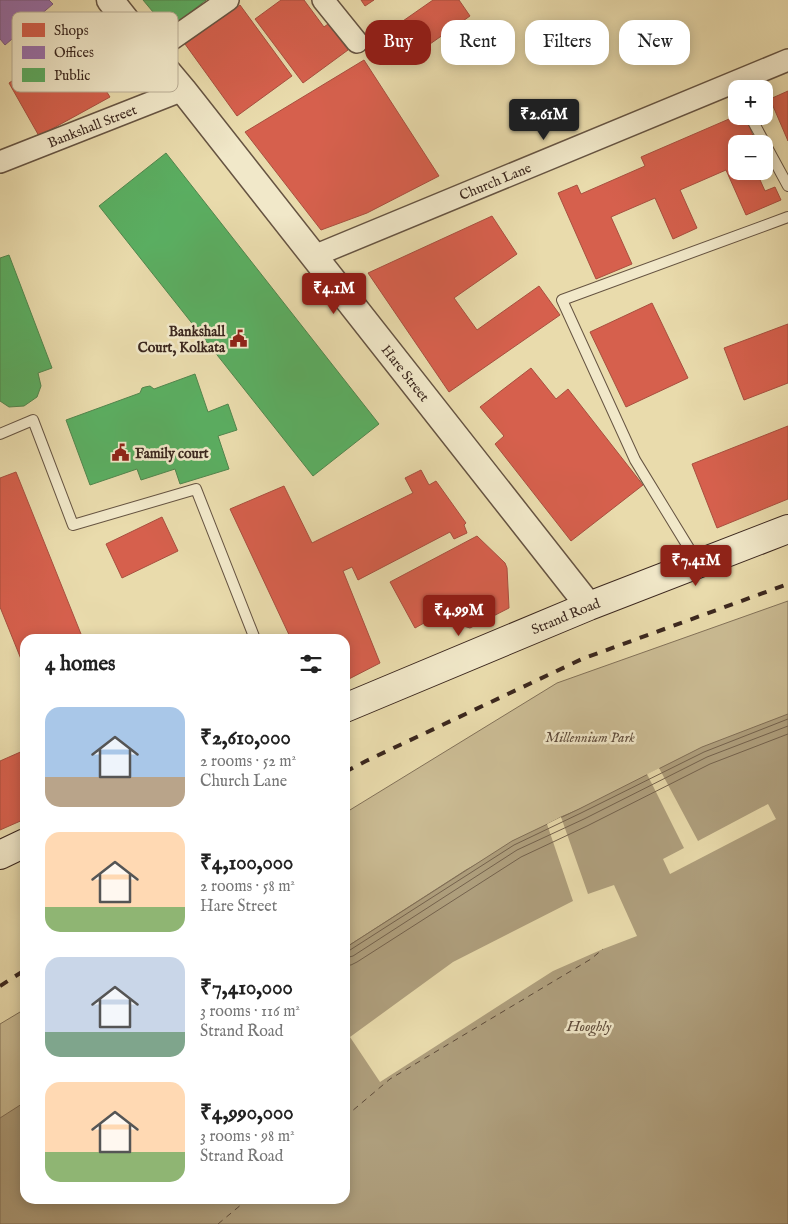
<!DOCTYPE html>
<html lang="en">
<head>
<meta charset="utf-8">
<style>
	body { margin:0; font-family:"IM FELL English",serif; background:#f6f6f6; color:#222; height:100vh; display:flex; flex-direction:column; font-size:19px; white-space:nowrap }
	* { box-sizing:border-box; margin:0 }
	p { font-size:16px; color:#767676 }
	.icon { flex:none; width:28px; height:28px; fill:none; stroke:currentColor; stroke-width:2; stroke-linecap:round; stroke-linejoin:round }
	.map { position:relative; flex:1; overflow:hidden }
	.side { position:absolute; left:20px; top:634px; width:330px; height:570px; display:flex; flex-direction:column; background:#fff; border-radius:15px; box-shadow:0 2px 12px #0003 }
	.side>* { flex:none }
	.hud { position:absolute; left:365px; top:20px; width:348px; height:45px; display:flex; gap:10px }
	.buttons { position:absolute; left:728px; top:80px; display:grid; gap:10px }
	.buttons a { display:grid; place-items:center; width:45px; height:45px; border-radius:10px; background:#fff; box-shadow:0 2px 12px #0003; font-size:25px }
	.price { position:absolute; translate:-50% -42px; padding:0 11px; border-radius:5px; background:#8f2418; color:#fff; font-size:16px; line-height:32px; filter:drop-shadow(0 1px 2px #0008) }
	.price::after { content:''; position:absolute; left:50%; top:30px; width:15px; height:11px; margin-left:-8px; background:inherit; clip-path:polygon(0 0,100% 0,50% 100%) }
	.price.active { background:#222; color:#fff }
	ul { padding:0; list-style:none }
	li { display:flex; align-items:center; gap:15px; height:125px; padding:0 25px }
	li span { display:grid; place-items:center; flex:none; width:140px; height:100px; border-radius:15px; color:#555 }
	li>.icon { margin-inline-start:auto }
	span .icon { width:60px; height:60px; fill:#fffc; stroke-width:1 }
	li b { font-size:21px }
	h2 { display:flex; justify-content:space-between; align-items:center; height:60px; padding:0 25px; font-size:21px }
	.chip { padding:0 18px; border-radius:15px; background:#fff; box-shadow:0 2px 12px #0003; font-size:18px; line-height:45px }
	.chip.active { background:#8f2418; color:#fff }
	.map>svg:first-child { display:block }
</style>
</head>
<body>
<div class="map">
<svg width="788" height="1224" viewBox="0 0 788 1224">
	<rect width="100%" height="100%" fill="#e9dbac"/>
	<filter id="stains"><feTurbulence type="fractalNoise" baseFrequency=".004" numOctaves="4"/><feColorMatrix values="0 0 0 0 .2 0 0 0 0 .09 0 0 0 0 .02 0 0 0 .5 -.17"/></filter>
	<radialGradient id="worn" r=".72"><stop offset=".6" stop-color="#630" stop-opacity="0"/><stop offset="1" stop-color="#630" stop-opacity=".3"/></radialGradient>
	<path fill="#cbbc94" stroke="#837259" d="M788 601V721L561 817 466 870 345 948V813L557 683Z
		M25 1009V1155L0 1172V1024Z"/>
	<path fill="#ae9e7c" stroke="#806e56" d="M788 714V1224H0V1118L25 1102V1199H345V948L512 841 579 809 702 747Z"/>
	<path fill="#e9dbac" d="M659 768 698 841 768 804 776 819 670 874 663 859 684 848 647 774Z
		M561 817 588 894 614 885 637 936 603 949 553 971 380 1082 350 1037 453 962 573 901 547 824Z"/>
	<path fill="#d6604d" stroke="#a84f3f" d="M281 0H304L324 27 328 24 348 50 303 83 255 19Z
		M361 0H374L365 6Z
		M433 0H459L470 16 410 58 390 30Z
		M240 5 292 76 237 116 185 44Z
		M74 40 110 97 39 136 9 83Z
		M364 60 439 176 367 213 321 230 245 132Z
		M788 91V141L770 99Z
		M736 116H745L756 143 736 144V171H756L765 191 775 187 781 200 746 215 726 170 680 190 697 228 673 239 655 198 611 217 632 264 596 279 558 193 577 185 581 194 645 166 641 157Z
		M492 216 517 254 454 298 477 330 539 286 560 315 449 392 368 273Z
		M652 303 688 378 626 407 590 332Z
		M788 324V383L744 400 724 348Z
		M531 368 556 399 568 389 643 485 571 541 495 444 504 436 480 407Z
		M788 426V499L717 528 692 464Z
		M421 470 429 485 436 481 466 523 464 525 467 533 454 539 450 532 358 580 352 567 343 571 380 663 345 681V639H291L230 509 284 486 312 543 413 493 405 478Z
		M16 472 83 639H25V669L0 607V478Z
		M162 517 178 551 122 578 106 544Z
		M477 536 505 563 507 568 509 608 470 628 460 625 451 608 415 628 390 582Z
		M25 750V819L0 830V761Z"/>
	<path fill="#9970ab" stroke="#7d5a81" d="M0 0H49L53 4 5 45 0 39Z"/>
	<path fill="#5aae61" stroke="#51864d" d="M143 0H206L168 30Z
		M166 153 379 424 313 476 99 206Z
		M9 255 52 368 38 373 41 386 37 397 24 406 9 407 0 401V258Z
		M195 374 208 412 228 404 237 430 218 436 229 469 180 484 175 469 141 480 137 469 90 485 66 420 140 393 142 388 145 387 150 386 154 389Z"/>
	<g fill="none" stroke-linecap="round" stroke-linejoin="round">
		<path stroke="#74624d" stroke-width="1" d="M345 951 350 950 514 845 581 813 704 752 788 719
			M345 958 353 956 517 850 584 819 707 757 788 726
			M345 965H351L357 962 521 857 587 826 710 764 788 734"/>
		<path stroke="#5e4b3a" stroke-width="1" stroke-dasharray="6 5" stroke-linecap="butt" d="M345 1117 390 1079 591 959 603 949
			M218 1224 248 1199"/>
		<defs>
			<path id="service" d="M750 116 788 186
				M0 434 33 420 73 525 196 489 255 639
				M698 563 635 460 562 300 788 217"/>
			<g id="minor">
				<path d="M323 0 357 42"/>
				<path d="M152 53 228 0"/>
				<path id="s1" d="M0 162 183 90"/>
				<path id="s2" d="M314 256 788 60"/>
			</g>
			<g id="tertiary">
				<path id="s3" d="M110 0 152 53 183 90 589 606"/>
			</g>
			<g id="secondary">
				<path id="s4" d="M345 708 589 606 788 529"/>
				<path d="M0 855 25 843"/>
			</g>
		</defs>
		<use href="#service" stroke="#665442" stroke-width="12"/>
		<use href="#minor" stroke="#665442" stroke-width="24"/>
		<use href="#tertiary" stroke="#665442" stroke-width="29"/>
		<use href="#secondary" stroke="#3b271e" stroke-width="30"/>
		<use href="#service" stroke="#f1e8c9" stroke-width="10"/>
		<use href="#minor" stroke="#f1e8c9" stroke-width="21"/>
		<use href="#tertiary" stroke="#f1e8c9" stroke-width="26"/>
		<use href="#secondary" stroke="#f1e8c9" stroke-width="28"/>
		<path stroke="#3b271e" stroke-width="4" stroke-dasharray="9 9" stroke-linecap="butt" d="M345 772 366 761 582 659 788 584
			M0 986 25 970"/>
	</g>
	<defs>
		<symbol id="civic-bare" viewBox="-9 -9 18 18"><path d="M-.6-6.5H3V-4.5H.6V-3L4-1V1h2V6H-6V1h2V-1L-.6-3ZM-1.2 2.5V6h2.4V2.5Z" fill="#8f2418" stroke="#f1e8c9" stroke-width="2.5" paint-order="stroke"/></symbol>
	</defs>
	<g fill-rule="evenodd">
		<use href="#civic-bare" x="226" y="326" width="25" height="25"/>
		<use href="#civic-bare" x="108" y="440" width="25" height="25"/>
	</g>
	<g text-anchor="middle" stroke-width="5" stroke-linejoin="round" paint-order="stroke">
		<g font-size="14" fill="#3b271e" stroke="#f1e8c9">
			<text dy="5" stroke="none"><textPath href="#s1" startOffset="99">Bankshall Street</textPath></text>
			<text dy="5" stroke="none"><textPath href="#s2" startOffset="196">Church Lane</textPath></text>
			<text dy="5" stroke="none"><textPath href="#s3" startOffset="476">Hare Street</textPath></text>
			<text dy="5" stroke="none"><textPath href="#s4" startOffset="239">Strand Road</textPath></text>
		</g>
		<g font-size="14" font-weight="bold" fill="#3b271e" stroke="#f1e8c9" text-anchor="end">
			<text x="225" y="336">Bankshall<tspan x="225" dy="16">Court, Kolkata</tspan></text>
			<text x="135" y="458" text-anchor="start">Family court</text>
		</g>
		<g font-size="14" font-style="italic" fill="#5f4c3c" stroke="#f1e8c9">
			<text x="590" y="742">Millennium Park</text>
		</g>
		<g font-size="15" font-style="italic" fill="#5e4b3a" stroke="#f1e8c9">
			<text x="589" y="1031">Hooghly</text>
		</g>
	</g>
	<rect x="12" y="12" width="166" height="80" rx="8" fill="#f1e8c9" stroke="#baae96" stroke-width="1"/>
	<rect x="22" y="23" width="23" height="14" fill="#d6604d"/>
	<rect x="22" y="46" width="23" height="13" fill="#9970ab"/>
	<rect x="22" y="68" width="23" height="14" fill="#5aae61"/>
	<g font-size="14" fill="#3b271e">
		<text x="54" y="35">Shops</text>
		<text x="54" y="57">Offices</text>
		<text x="54" y="80">Public</text>
	</g>
	<rect width="100%" height="100%" filter="url(#stains)"/>
	<rect width="100%" height="100%" fill="url(#worn)"/>
</svg>
<div class="buttons">
<a>+</a>
<a>−</a>
</div>
<b class="price active" style="left:544px;top:141px">₹2.61M</b>
<b class="price" style="left:334px;top:315px">₹4.1M</b>
<b class="price" style="left:696px;top:587px">₹7.41M</b>
<b class="price" style="left:459px;top:637px">₹4.99M</b>
<div class="hud">
<a class="chip active">Buy</a>
<a class="chip">Rent</a>
<a class="chip">Filters</a>
<a class="chip">New</a>
</div>
<section class="side">
<h2>4 homes<svg class="icon" aria-label="filters" viewBox="0 0 24 24"><path d="M4 7h16M4 17h16"/><circle cx="9" cy="7" r="2"/><circle cx="15" cy="17" r="2"/></svg></h2>
<ul>
<li><span style="background:linear-gradient(#a9c7e8 70%,#b9a48a 0)"><svg class="icon" aria-label="home" viewBox="0 0 24 24"><path d="M3 11l9-7 9 7M6 9v11h12V9"/></svg></span><div><b>₹2,610,000</b><p>2 rooms · 52 m²</p><p>Church Lane</p></div></li>
<li><span style="background:linear-gradient(#ffd9b3 75%,#8fb573 0)"><svg class="icon" aria-label="home" viewBox="0 0 24 24"><path d="M3 11l9-7 9 7M6 9v11h12V9"/></svg></span><div><b>₹4,100,000</b><p>2 rooms · 58 m²</p><p>Hare Street</p></div></li>
<li><span style="background:linear-gradient(#c9d6e8 75%,#7fa58c 0)"><svg class="icon" aria-label="home" viewBox="0 0 24 24"><path d="M3 11l9-7 9 7M6 9v11h12V9"/></svg></span><div><b>₹7,410,000</b><p>3 rooms · 116 m²</p><p>Strand Road</p></div></li>
<li><span style="background:linear-gradient(#ffd9b3 70%,#8fb573 0)"><svg class="icon" aria-label="home" viewBox="0 0 24 24"><path d="M3 11l9-7 9 7M6 9v11h12V9"/></svg></span><div><b>₹4,990,000</b><p>3 rooms · 98 m²</p><p>Strand Road</p></div></li>
</ul>
</section>
</div>
</body>
</html>
